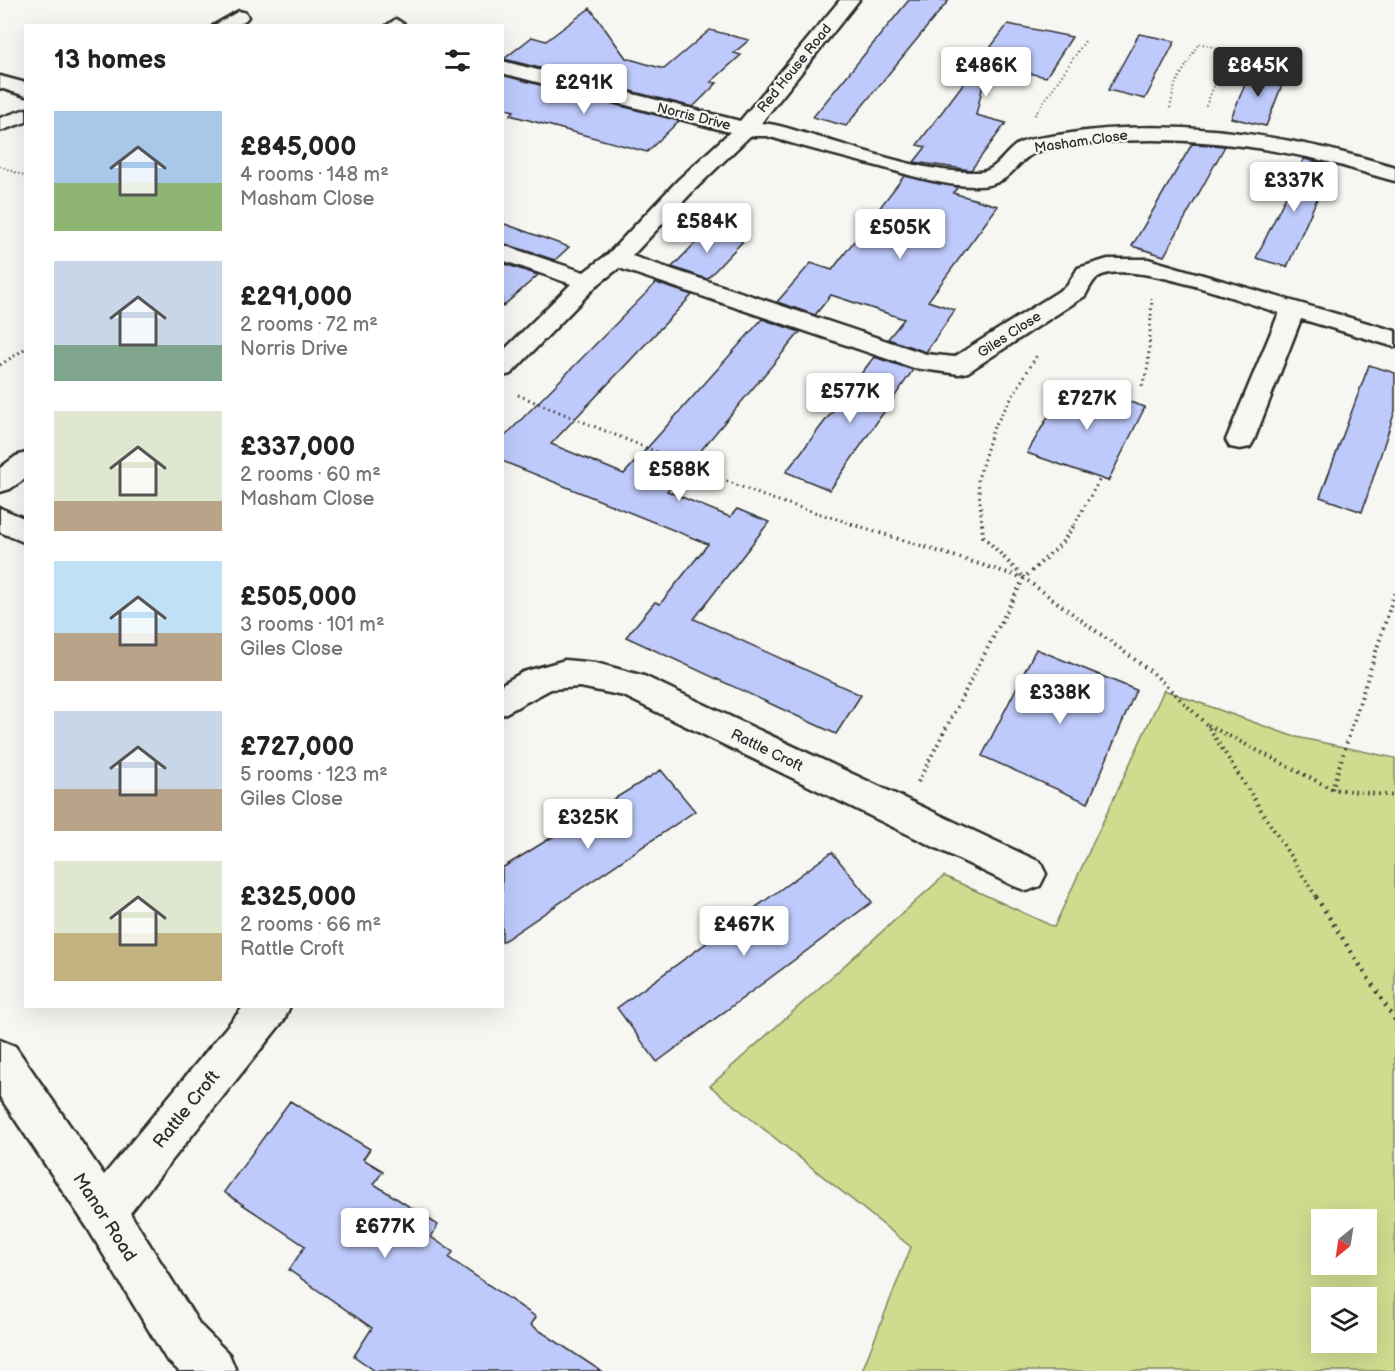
<!DOCTYPE html>
<html lang="en">
<head>
<meta charset="utf-8">
<style>
	body { margin:0; font-family:"Balsamiq Sans",sans-serif; background:#f2f2f2; color:#222; height:100vh; display:flex; flex-direction:column; font-size:22px; white-space:nowrap }
	* { box-sizing:border-box; margin:0 }
	p { font-size:20px; color:#767676 }
	.icon { flex:none; width:33px; height:33px; fill:none; stroke:currentColor; stroke-width:2; stroke-linecap:round; stroke-linejoin:round }
	.map { position:relative; flex:1; overflow:hidden }
	.details { position:absolute; left:24px; top:24px; width:480px; height:984px; display:flex; flex-direction:column; background:#fff; border-radius:0px; box-shadow:0 6px 24px #0002 }
	.details>* { flex:none }
	.needle { width:39px; rotate:210deg }
	.controls { position:absolute; left:1311px; top:1209px; display:grid; gap:12px }
	.controls a { display:grid; place-items:center; width:66px; height:66px; border-radius:0px; background:#fff; box-shadow:0 6px 24px #0002; font-size:30px }
	.price { position:absolute; translate:-50% -51px; padding:0 14px; border-radius:6px; background:#fff; color:#222; font-size:20px; line-height:39px; filter:drop-shadow(0 2px 3px #0008) }
	.price::after { content:''; position:absolute; left:50%; top:36px; width:18px; height:14px; margin-left:-9px; background:inherit; clip-path:polygon(0 0,100% 0,50% 100%) }
	.price.current { background:#2b2b2b; color:#fff }
	ul { padding:0; list-style:none }
	li { display:flex; align-items:center; gap:18px; height:150px; padding:0 30px }
	li span { display:grid; place-items:center; flex:none; width:168px; height:120px; border-radius:0px; color:#555 }
	li>.icon { margin-inline-start:auto }
	span .icon { width:72px; height:72px; fill:#fffc; stroke-width:1 }
	li b { font-size:26px }
	h2 { display:flex; justify-content:space-between; align-items:center; height:72px; padding:0 30px; font-size:26px }
	.map>svg:first-child { display:block }
</style>
</head>
<body>
<div class="map">
<svg width="1395" height="1371" viewBox="0 0 1395 1371">
	<rect width="100%" height="100%" fill="#f6f6f2"/>
	<filter id="ink" filterUnits="userSpaceOnUse"><feTurbulence type="fractalNoise" baseFrequency=".0167" numOctaves="2"/><feDisplacementMap in="SourceGraphic" scale="12" xChannelSelector="R" yChannelSelector="G"/><feConvolveMatrix kernelMatrix="1 2 1 2 8 2 1 2 1" color-interpolation-filters="sRGB"/></filter>
	<g filter="url(#ink)">
		<path fill="#cfdc8f" stroke="#7d845d" stroke-width="1.5" fill-rule="evenodd" d="M1164 690 1292 736 1395 758V1371H862L911 1247 710 1086 944 876 1054 927ZM1322 1220H1366V1264H1322ZM1322 1298H1366V1342H1322Z"/>
		<path fill="#becafb" stroke="#2b2b2b" stroke-width="1.5" d="M909 0H949L846 126 813 117Z
			M590 8 626 58 664 69 710 30 749 40 734 53 741 55 711 82 717 83 693 107 504 59 532 37 546 41Z
			M1008 24 1072 37 1046 77 988 64 976 115 1006 123 971 170 914 162 926 147 917 145Z
			M1139 34 1175 41 1145 99 1108 90Z
			M1251 70 1285 77 1266 126 1231 118Z
			M502 75 679 121 647 152 510 115 514 111 502 108Z
			M1192 144 1225 146 1164 256 1132 246Z
			M1304 159 1332 165 1287 267 1256 258Z
			M904 176 958 187 953 193 998 206 928 301 955 310 926 352 888 339 904 319 831 295 815 315 777 302 811 263 832 270Z
			M502 223 569 247 555 260 502 243Z
			M708 230 743 241 707 279 672 267Z
			M502 263 538 275 502 307Z
			M656 283 692 295 551 444 624 474 762 319 800 332 667 491 730 517 737 509 769 522 694 619 861 695 836 734 626 637 655 602 660 604 708 544 502 461V439Z
			M874 357 913 370 830 490 786 472Z
			M1369 365 1395 373V411L1362 512 1320 497Z
			M1068 382 1145 407 1108 481 1027 453Z
			M1036 649 1136 690 1088 803 982 756Z
			M661 770 695 811 502 942V868Z
			M832 852 872 902 657 1062 617 1008Z
			M290 1101 370 1149 363 1159 383 1171 374 1184 438 1225 431 1237 453 1252 449 1258 536 1317 531 1325 601 1371H375L354 1356 372 1328 289 1270 305 1246 224 1192Z"/>
		<g fill="none" stroke-linecap="round" stroke-linejoin="round">
			<defs>
				<path id="minor" d="M840 0H859L761 123C778 124 796 131 814 136 864 150 926 174 978 172 997 172 1003 153 1018 144 1029 138 1045 137 1058 135 1171 116 1286 134 1395 167V181C1367 174 1340 164 1312 158 1228 140 1143 134 1058 147 1051 149 1043 149 1036 152 1012 163 1014 184 979 186 945 187 910 175 877 166 840 156 803 147 767 136H750L694 190 632 256 926 354 954 357 1067 286 1078 268 1108 259H1148L1395 331V347L1301 319 1254 440 1250 447 1240 449 1230 447 1226 440 1279 313C1242 302 1130 258 1098 277 1092 281 1088 291 1085 296L968 372 959 374 914 368 619 268 596 286 511 374 502 376V352L571 284 502 260V245L584 272 608 254 678 180 730 132 502 73V61L740 121Z
					M239 11 246 13 248 17C240 28 226 26 213 26Z
					M396 19 405 25 386 26Z
					M0 76 26 83V96L0 88Z
					M26 109V122L0 131V118Z
					M26 453V478L10 489 0 492V468L16 456Z
					M0 508 26 519V543L0 532Z
					M565 660 596 663 644 676 1040 862 1046 874 1040 886 1027 891 1014 886 624 696 580 687 551 689 502 715V684L523 672Z
					M244 1006H290L284 1020 130 1213 200 1325 229 1354 236 1371H179L166 1359 87 1227 0 1097V1040L15 1046 104 1175Z"/>
			</defs>
			<use href="#minor" stroke="#2b2b2b" stroke-width="5"/>
			<path stroke="#2b2b2b" stroke-width="2" stroke-dasharray="1 3" stroke-linecap="butt" d="M1170 108 1175 85 1199 43 1228 51 1205 108
				M1035 115 1085 41
				M0 166 26 177"/>
			<path stroke="#2b2b2b" stroke-width="3" stroke-dasharray="1.5 4" stroke-linecap="butt" d="M0 365 26 348
				M1142 386 1148 367 1152 298
				M518 395 766 497 856 525
				M982 525 978 479 993 429 1037 355
				M1074 525 1100 479"/>
			<path stroke="#2b2b2b" stroke-width="4" stroke-dasharray="1.5 4.5" stroke-linecap="butt" d="M851 524 1024 578 1153 673 1207 725 1317 898
				M982 524 983 536 1023 577
				M1208 725 1332 789 1395 796
				M918 782 1024 578 1061 544 1075 524
				M1332 789 1395 592"/>
			<path stroke="#2b2b2b" stroke-width="4.5" stroke-dasharray="2 6" stroke-linecap="butt" d="M1316 897 1395 1020"/>
			<use href="#minor" fill="#f6f6f2" fill-rule="evenodd"/>
		</g>
	</g>
	<g text-anchor="middle" stroke-width="4.5" stroke-linejoin="round" paint-order="stroke">
		<g font-size="14" fill="#2b2b2b" stroke="#f6f6f2">
			<text transform="translate(794 68) rotate(-51)" y="5">Red House Road</text>
			<text transform="translate(694 116) rotate(14)" y="5">Norris Drive</text>
			<text transform="translate(1081 141) rotate(-8)" y="5">Masham Close</text>
			<text transform="translate(1009 334) rotate(-33)" y="5">Giles Close</text>
		</g>
		<g font-size="15" fill="#2b2b2b" stroke="#f6f6f2">
			<text transform="translate(767 750) rotate(26)" y="5">Rattle Croft</text>
		</g>
		<g font-size="18" fill="#2b2b2b" stroke="#f6f6f2">
			<text transform="translate(186 1109) rotate(-51)" y="6">Rattle Croft</text>
			<text transform="translate(105 1217) rotate(57)" y="6">Manor Road</text>
		</g>
	</g>
</svg>
<div class="controls">
<a><svg class="needle" viewBox="-14 -14 28 28"><path d="M0-13l5 13h-10z" fill="#e53935"/><path d="M0 13l5-13h-10z" fill="#767676"/></svg></a>
<a><svg class="icon" aria-label="layers" viewBox="0 0 24 24"><path d="M12 4l9 5-9 5-9-5zM3 14l9 5 9-5"/></svg></a>
</div>
<b class="price" style="left:986px;top:98px">£486K</b>
<b class="price current" style="left:1258px;top:98px">£845K</b>
<b class="price" style="left:584px;top:115px">£291K</b>
<b class="price" style="left:1294px;top:213px">£337K</b>
<b class="price" style="left:707px;top:254px">£584K</b>
<b class="price" style="left:900px;top:260px">£505K</b>
<b class="price" style="left:850px;top:424px">£577K</b>
<b class="price" style="left:1087px;top:431px">£727K</b>
<b class="price" style="left:679px;top:502px">£588K</b>
<b class="price" style="left:1060px;top:725px">£338K</b>
<b class="price" style="left:588px;top:850px">£325K</b>
<b class="price" style="left:744px;top:957px">£467K</b>
<b class="price" style="left:385px;top:1259px">£677K</b>
<section class="details">
<h2>13 homes<svg class="icon" aria-label="filters" viewBox="0 0 24 24"><path d="M4 7h16M4 17h16"/><circle cx="9" cy="7" r="2"/><circle cx="15" cy="17" r="2"/></svg></h2>
<ul>
<li><span style="background:linear-gradient(#a9c7e8 60%,#8fb573 0)"><svg class="icon" aria-label="home" viewBox="0 0 24 24"><path d="M3 11l9-7 9 7M6 9v11h12V9"/></svg></span><div><b>£845,000</b><p>4 rooms · 148 m²</p><p>Masham Close</p></div></li>
<li><span style="background:linear-gradient(#c9d6e8 70%,#7fa58c 0)"><svg class="icon" aria-label="home" viewBox="0 0 24 24"><path d="M3 11l9-7 9 7M6 9v11h12V9"/></svg></span><div><b>£291,000</b><p>2 rooms · 72 m²</p><p>Norris Drive</p></div></li>
<li><span style="background:linear-gradient(#dfe7d0 75%,#b9a48a 0)"><svg class="icon" aria-label="home" viewBox="0 0 24 24"><path d="M3 11l9-7 9 7M6 9v11h12V9"/></svg></span><div><b>£337,000</b><p>2 rooms · 60 m²</p><p>Masham Close</p></div></li>
<li><span style="background:linear-gradient(#bfe0f5 60%,#b9a48a 0)"><svg class="icon" aria-label="home" viewBox="0 0 24 24"><path d="M3 11l9-7 9 7M6 9v11h12V9"/></svg></span><div><b>£505,000</b><p>3 rooms · 101 m²</p><p>Giles Close</p></div></li>
<li><span style="background:linear-gradient(#c9d6e8 65%,#b9a48a 0)"><svg class="icon" aria-label="home" viewBox="0 0 24 24"><path d="M3 11l9-7 9 7M6 9v11h12V9"/></svg></span><div><b>£727,000</b><p>5 rooms · 123 m²</p><p>Giles Close</p></div></li>
<li><span style="background:linear-gradient(#dfe7d0 60%,#c2b280 0)"><svg class="icon" aria-label="home" viewBox="0 0 24 24"><path d="M3 11l9-7 9 7M6 9v11h12V9"/></svg></span><div><b>£325,000</b><p>2 rooms · 66 m²</p><p>Rattle Croft</p></div></li>
</ul>
</section>
</div>
</body>
</html>
